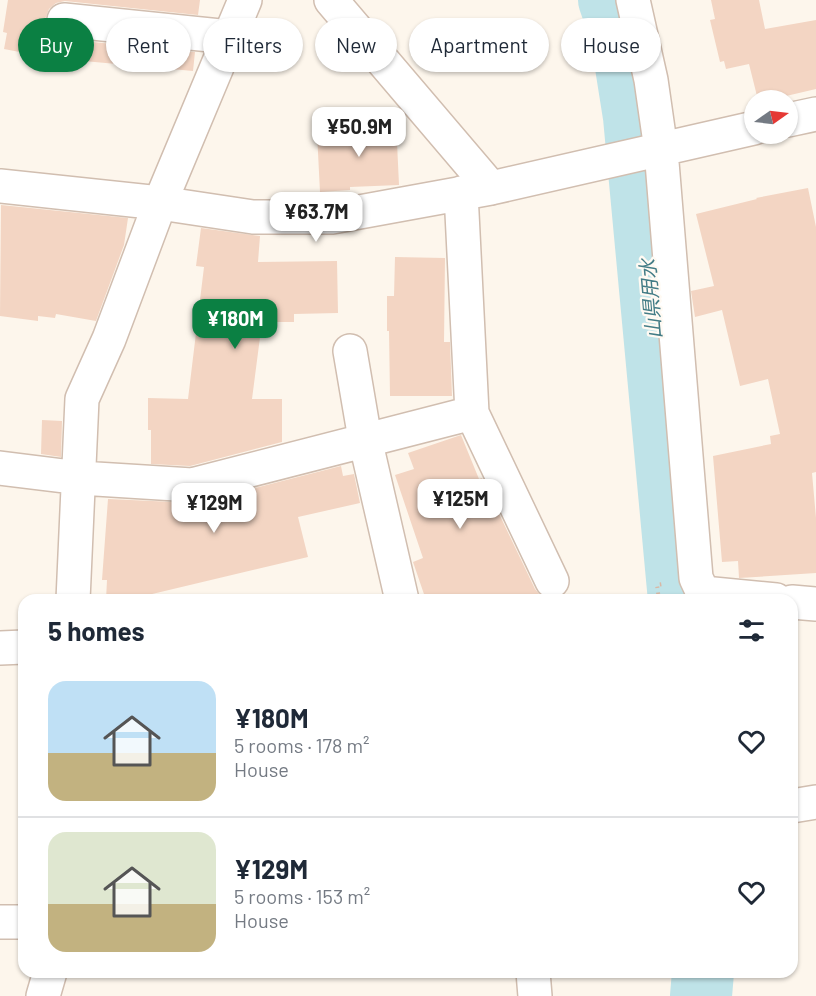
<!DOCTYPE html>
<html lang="en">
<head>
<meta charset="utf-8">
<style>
	body { margin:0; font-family:Barlow,"Noto Sans JP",sans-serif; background:#f2f2f3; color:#1f2937; height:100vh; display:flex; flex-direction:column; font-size:22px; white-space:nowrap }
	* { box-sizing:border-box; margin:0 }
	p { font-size:20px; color:#747a83 }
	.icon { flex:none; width:33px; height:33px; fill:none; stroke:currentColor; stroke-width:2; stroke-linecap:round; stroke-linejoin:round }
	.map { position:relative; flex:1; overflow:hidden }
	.panel { position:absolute; left:18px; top:594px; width:780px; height:384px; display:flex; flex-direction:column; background:#fff; border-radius:18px; box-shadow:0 2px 4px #0004 }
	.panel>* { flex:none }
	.banner { position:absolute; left:18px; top:18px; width:780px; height:54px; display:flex; gap:12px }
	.needle { width:39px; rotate:76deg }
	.controls { position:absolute; left:744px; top:90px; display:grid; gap:12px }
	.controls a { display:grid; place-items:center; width:54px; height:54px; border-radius:50%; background:#fff; box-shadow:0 2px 4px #0004; font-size:30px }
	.price { position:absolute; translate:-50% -51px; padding:0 14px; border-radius:12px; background:#fff; color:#222; font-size:20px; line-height:39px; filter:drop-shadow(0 2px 3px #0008) }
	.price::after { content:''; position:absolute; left:50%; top:36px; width:18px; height:14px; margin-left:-9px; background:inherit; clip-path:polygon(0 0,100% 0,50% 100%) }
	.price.current { background:#0b8043; color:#fff }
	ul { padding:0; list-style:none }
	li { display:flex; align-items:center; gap:18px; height:150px; padding:0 30px }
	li+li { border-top:2px solid #e0e1e3 }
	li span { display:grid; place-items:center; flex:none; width:168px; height:120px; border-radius:18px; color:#555 }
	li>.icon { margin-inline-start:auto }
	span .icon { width:72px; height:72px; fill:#fffc; stroke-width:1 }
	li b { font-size:26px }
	h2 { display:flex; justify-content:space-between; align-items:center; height:72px; padding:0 30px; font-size:26px }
	.chip { padding:0 21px; border-radius:27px; background:#fff; box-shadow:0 2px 4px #0004; font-size:21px; line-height:54px }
	.chip.current { background:#0b8043; color:#fff }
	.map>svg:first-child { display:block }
</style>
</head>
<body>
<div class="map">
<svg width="816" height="996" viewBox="0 0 816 996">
	<rect width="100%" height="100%" fill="#fdf6ec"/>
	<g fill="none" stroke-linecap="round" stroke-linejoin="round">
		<path stroke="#bfe3e8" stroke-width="62" d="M609 0 621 35 634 117 679 600
			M701 996 703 972"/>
	</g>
	<path fill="#f3d5c3" d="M8 0H200L198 15 65 1 56 3 49 9 45 19 47 27 53 35 62 39 195 52 193 71 51 58 4 49 7 33 3 32Z
		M711 0H759L765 29 816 20V89L769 100H758L749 64 726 69 724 61 720 62 710 20 715 19Z
		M396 121 399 185 350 187V190L320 192 317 133 359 132 358 123Z
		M808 188 816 227V472L812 473 816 518V573L739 578 738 561 722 562 713 456 771 444 770 436 780 434 768 379 740 386 722 310 695 317 691 291 714 286 696 214 757 199 756 198Z
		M1 205 128 218 124 245 96 321 56 314 55 318 38 316V321L0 316Z
		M201 228 260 236 258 262 337 261 338 313 294 314V322H262L252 399H282V442L190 466 151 464V430H148V398L188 399 204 267 196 266Z
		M395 257 445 258 444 342H450L452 396H390L389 331H387V296H394Z
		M42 420 62 421 61 457 41 454Z
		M461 435 479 479 482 478 535 589 541 596 526 600H426L413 562 423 558 395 475 414 469 408 453Z
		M341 466 343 476 354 474 360 503 298 517 308 557 127 600H106L107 580H102L108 499 196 503Z"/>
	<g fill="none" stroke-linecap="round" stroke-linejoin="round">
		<defs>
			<path id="minor" d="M331 0 491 188
				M633 0 651 80 661 150 696 578 703 593 776 600
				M64 20 230 37
				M788 120 816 114
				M0 186 160 203 253 217H332L491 188 754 128
				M461 193 472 413 552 581
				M350 351 365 439 402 600
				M0 468 80 478 192 485 472 413
				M73 600 82 399 109 339 160 203 245 0
				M792 602 816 604
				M0 648 24 647
				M792 806 816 802
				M0 922H24
				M533 972 535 996
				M43 996 50 972"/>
		</defs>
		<use href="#minor" stroke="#d1beb0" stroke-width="36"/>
		<path stroke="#d9b8a5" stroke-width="4" stroke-dasharray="1.5 4.5" stroke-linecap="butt" d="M659 600 657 585 663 584"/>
		<use href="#minor" stroke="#fff" stroke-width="33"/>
	</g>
	<g text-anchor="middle" stroke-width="4.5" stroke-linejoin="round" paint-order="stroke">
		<g font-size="20" font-style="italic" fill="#437c86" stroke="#fffaf3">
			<text transform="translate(651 299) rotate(-95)" y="7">山県用水</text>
		</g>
	</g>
</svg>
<div class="controls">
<a><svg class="needle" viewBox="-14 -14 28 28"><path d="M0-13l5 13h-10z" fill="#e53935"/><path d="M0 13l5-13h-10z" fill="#747a83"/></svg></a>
</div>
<b class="price" style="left:359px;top:158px">¥50.9M</b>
<b class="price" style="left:316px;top:243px">¥63.7M</b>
<b class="price current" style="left:235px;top:350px">¥180M</b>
<b class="price" style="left:460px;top:530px">¥125M</b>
<b class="price" style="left:214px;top:534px">¥129M</b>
<div class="banner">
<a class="chip current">Buy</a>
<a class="chip">Rent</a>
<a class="chip">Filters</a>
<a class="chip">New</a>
<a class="chip">Apartment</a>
<a class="chip">House</a>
</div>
<section class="panel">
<h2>5 homes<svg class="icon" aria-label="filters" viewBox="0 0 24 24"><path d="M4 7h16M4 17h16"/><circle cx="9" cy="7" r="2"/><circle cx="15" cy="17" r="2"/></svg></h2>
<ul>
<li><span style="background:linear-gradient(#bfe0f5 60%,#c2b280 0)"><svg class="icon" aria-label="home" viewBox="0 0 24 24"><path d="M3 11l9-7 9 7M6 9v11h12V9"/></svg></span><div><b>¥180M</b><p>5 rooms · 178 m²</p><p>House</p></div><svg class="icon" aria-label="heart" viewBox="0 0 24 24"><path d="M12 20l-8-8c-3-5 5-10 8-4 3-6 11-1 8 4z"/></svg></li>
<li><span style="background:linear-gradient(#dfe7d0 60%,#c2b280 0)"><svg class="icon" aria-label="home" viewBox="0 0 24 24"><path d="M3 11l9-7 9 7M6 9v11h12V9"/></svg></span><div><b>¥129M</b><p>5 rooms · 153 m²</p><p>House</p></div><svg class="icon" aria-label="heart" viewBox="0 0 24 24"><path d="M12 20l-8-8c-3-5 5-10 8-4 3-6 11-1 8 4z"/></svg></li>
</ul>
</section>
</div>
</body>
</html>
